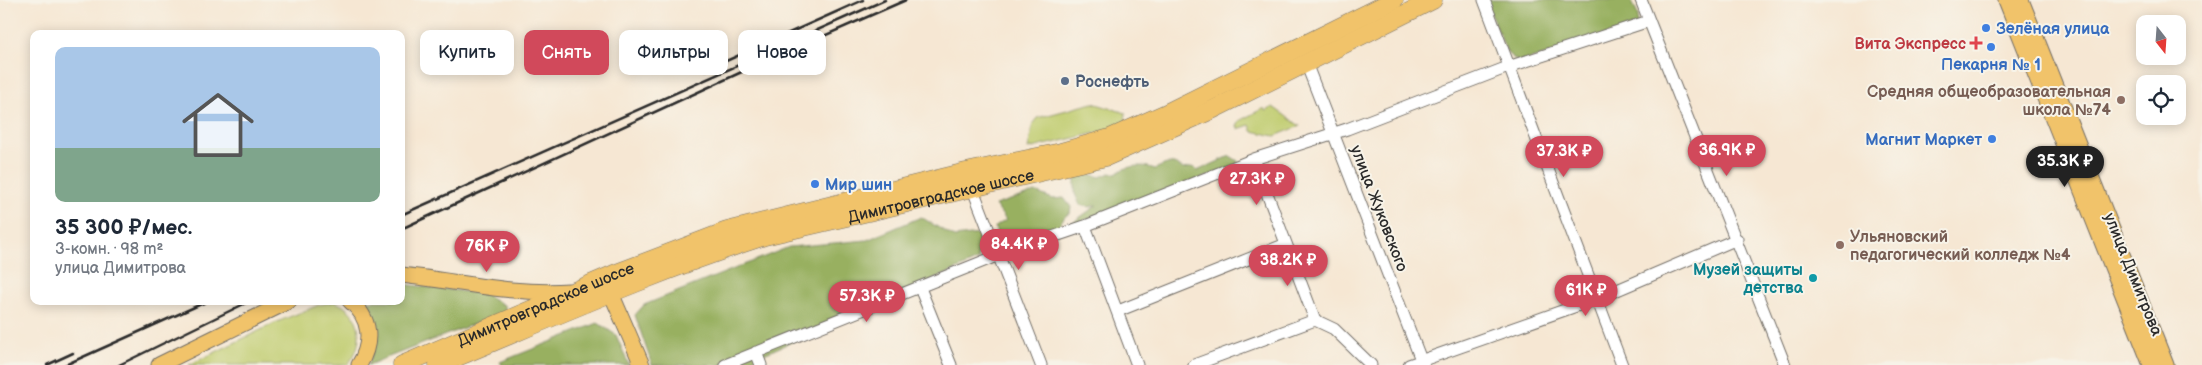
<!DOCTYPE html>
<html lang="ru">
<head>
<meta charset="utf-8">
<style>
	body { margin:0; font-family:"Balsamiq Sans",sans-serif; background:#f6f6f7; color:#1f2937; height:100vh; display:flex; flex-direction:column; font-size:19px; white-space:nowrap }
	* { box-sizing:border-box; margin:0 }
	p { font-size:16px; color:#747a83 }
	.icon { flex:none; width:28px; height:28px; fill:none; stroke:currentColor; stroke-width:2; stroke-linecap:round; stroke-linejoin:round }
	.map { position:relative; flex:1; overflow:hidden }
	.drawer { position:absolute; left:30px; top:30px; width:375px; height:275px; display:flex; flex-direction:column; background:#fff; border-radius:10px; box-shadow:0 2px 12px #0003 }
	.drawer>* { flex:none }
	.guide { position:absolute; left:420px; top:30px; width:475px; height:45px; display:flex; gap:10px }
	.needle { width:32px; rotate:163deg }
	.controls { position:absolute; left:2136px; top:15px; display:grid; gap:10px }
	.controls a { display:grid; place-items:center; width:50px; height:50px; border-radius:10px; background:#fff; box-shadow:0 2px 12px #0003; font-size:25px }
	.price { position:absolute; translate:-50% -42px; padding:0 11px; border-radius:18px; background:#d1495b; color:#fff; font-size:16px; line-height:32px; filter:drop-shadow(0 1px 2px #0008) }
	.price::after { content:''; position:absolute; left:50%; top:30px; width:15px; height:11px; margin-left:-8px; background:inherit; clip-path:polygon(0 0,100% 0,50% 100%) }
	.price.current { background:#222; color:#fff }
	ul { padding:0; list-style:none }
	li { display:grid; align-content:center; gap:10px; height:265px; padding:0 25px }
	li span { display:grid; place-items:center; height:155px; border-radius:10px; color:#555 }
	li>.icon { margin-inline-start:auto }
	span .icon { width:90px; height:90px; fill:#fffc; stroke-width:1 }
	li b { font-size:21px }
	.tag { padding:0 18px; border-radius:10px; background:#fff; box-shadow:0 2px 12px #0003; font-size:18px; line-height:45px }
	.tag.current { background:#d1495b; color:#fff }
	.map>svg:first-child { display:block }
</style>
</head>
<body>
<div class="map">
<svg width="2202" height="365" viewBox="0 0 2202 365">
	<rect width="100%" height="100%" fill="#f7f3e8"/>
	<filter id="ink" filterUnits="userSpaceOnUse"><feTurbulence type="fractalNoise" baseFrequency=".02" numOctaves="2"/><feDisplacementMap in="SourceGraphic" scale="10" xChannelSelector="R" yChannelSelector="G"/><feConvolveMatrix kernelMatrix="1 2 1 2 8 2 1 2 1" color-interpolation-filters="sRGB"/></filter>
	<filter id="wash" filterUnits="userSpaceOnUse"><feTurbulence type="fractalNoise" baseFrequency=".0096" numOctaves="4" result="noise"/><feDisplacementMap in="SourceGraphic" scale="20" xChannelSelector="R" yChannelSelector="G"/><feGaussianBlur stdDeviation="1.12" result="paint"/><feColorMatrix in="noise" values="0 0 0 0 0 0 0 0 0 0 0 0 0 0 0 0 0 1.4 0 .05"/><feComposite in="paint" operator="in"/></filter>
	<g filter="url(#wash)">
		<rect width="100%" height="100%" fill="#f6e7d3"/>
		<path fill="#c0cc6e" stroke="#767c4c" d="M1093 103 1126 113 1125 122 1108 130 1028 149 1033 123 1037 118Z
			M1273 107 1300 126 1275 136 1252 131 1250 125 1238 129 1237 127 1239 121 1264 108 1265 111Z
			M335 302C363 312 366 345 347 365H189L277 322 319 305Z"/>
		<path fill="#98b061" stroke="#626e46" d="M1485 0H1631L1638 15 1637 25 1519 63 1507 53Z
			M1230 156 1238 161 1237 166 1068 226 1097 205 1089 207 1080 205 1075 194V176L1093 175 1100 177 1110 173 1116 174C1126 165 1143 164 1155 169 1166 164 1171 160 1183 169L1194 167 1197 171Z
			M1035 192 1053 199 1064 198 1071 207 1070 213C1061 217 1061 227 1052 233 1040 241 1024 245 1011 251L999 242 995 227 1006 220 995 205Z
			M921 217 954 237 979 234 978 260 739 365H652L635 315 644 305 789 247 867 240Z
			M401 284 485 294 505 306V312L368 365C378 341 379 322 361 301H401Z
			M598 323 616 335 629 365H502L500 362Z"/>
	</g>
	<g filter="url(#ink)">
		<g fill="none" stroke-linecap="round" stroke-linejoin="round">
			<defs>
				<path id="minor" d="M1484 0 1622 365
					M1641 0 1785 365
					M1306 63 1423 365
					M1254 159 1315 320 1334 329 1371 365
					M972 187 1041 365
					M1085 226 1137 365
					M920 288 951 365
					M1118 311 1286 244
					M756 352 761 365
					M725 365 999 255 1085 226 1254 159 1347 129 1508 67 1649 21
					M1194 365 1315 320
					M1409 365 1596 299 1737 239"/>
				<path id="major" d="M2006 0 2151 365
					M2021 0 2166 365
					M401 275C459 281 509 295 569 291
					M611 293 642 365
					M350 301C371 318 373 342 359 365
					M159 365 289 301"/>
				<g id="highway">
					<path id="s1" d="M402 365 614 274 727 231 966 172 1061 152 1110 138 1164 114 1394 0"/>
					<path id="s2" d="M438 365C547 320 654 272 765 236L1106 157 1214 109 1433 0"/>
				</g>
			</defs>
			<use href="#minor" stroke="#726d66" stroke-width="13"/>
			<use href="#major" stroke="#726d66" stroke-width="17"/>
			<use href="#highway" stroke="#726d66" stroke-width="19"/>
			<use href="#minor" stroke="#fff" stroke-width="11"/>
			<use href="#major" stroke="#f1c36a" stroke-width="15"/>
			<use href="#highway" stroke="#f1c36a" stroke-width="18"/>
			<path stroke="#2b2b2b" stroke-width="2.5" d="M706 70 863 0
				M401 215 885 0
				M401 229 746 70 906 0
				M47 365 73 353
				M65 365 208 301
				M119 365 250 301"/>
		</g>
	</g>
	<g fill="#3f7fe0" stroke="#f7f3e8" stroke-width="2">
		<circle cx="1986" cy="28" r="5"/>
		<circle cx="1991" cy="47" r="5"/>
		<circle cx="1992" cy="139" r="5"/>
		<circle cx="815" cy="184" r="5"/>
	</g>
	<path fill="#e0444e" stroke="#f7f3e8" stroke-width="2" d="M1973.5 35.5h5v5h5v5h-5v5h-5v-5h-5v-5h5z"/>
	<circle fill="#5c6f8a" stroke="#f7f3e8" stroke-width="2" cx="1065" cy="81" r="5"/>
	<g fill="#8d6e63" stroke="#f7f3e8" stroke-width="2">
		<circle cx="2121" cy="100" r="5"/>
		<circle cx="1840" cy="245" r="5"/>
	</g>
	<circle fill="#0f9aa8" stroke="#f7f3e8" stroke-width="2" cx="1813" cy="278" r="5"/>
	<g text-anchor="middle" stroke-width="4" stroke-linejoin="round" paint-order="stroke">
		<g font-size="16" font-weight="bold" fill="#366cbe" stroke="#f7f3e8" text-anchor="start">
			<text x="1996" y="34">Зелёная улица</text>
			<text x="1991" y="70" text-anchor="middle">Пекарня № 1</text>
			<text x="1982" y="145" text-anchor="end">Магнит Маркет</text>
			<text x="825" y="190">Мир шин</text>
		</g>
		<g font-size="16" font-weight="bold" fill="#be3a42" stroke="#f7f3e8" text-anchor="end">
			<text x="1966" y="49">Вита Экспресс</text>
		</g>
		<g font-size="16" font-weight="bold" fill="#4e5e75" stroke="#f7f3e8" text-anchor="start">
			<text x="1075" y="87">Роснефть</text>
		</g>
		<g font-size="16" font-weight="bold" fill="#785e54" stroke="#f7f3e8" text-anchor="end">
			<text x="2111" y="97">Средняя общеобразовательная<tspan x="2111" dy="18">школа №74</tspan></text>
			<text x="1850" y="242" text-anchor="start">Ульяновский<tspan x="1850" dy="18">педагогический колледж №4</tspan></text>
		</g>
		<g font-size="16" fill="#2b2b2b" stroke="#f7f3e8">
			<text dy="6" stroke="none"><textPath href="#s2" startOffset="532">Димитровградское шоссе</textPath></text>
			<text transform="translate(1380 208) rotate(69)" y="6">улица Жуковского</text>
			<text transform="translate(2134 274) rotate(68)" y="6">улица Димитрова</text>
			<text dy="6" stroke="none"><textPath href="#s1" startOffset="156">Димитровградское шоссе</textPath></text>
		</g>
		<g font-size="16" font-weight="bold" fill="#0d838f" stroke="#f7f3e8" text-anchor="end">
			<text x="1803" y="275">Музей защиты<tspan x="1803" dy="18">детства</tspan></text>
		</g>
	</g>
</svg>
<div class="controls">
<a><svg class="needle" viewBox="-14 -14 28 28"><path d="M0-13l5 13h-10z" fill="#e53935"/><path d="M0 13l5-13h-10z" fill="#747a83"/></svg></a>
<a><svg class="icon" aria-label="locate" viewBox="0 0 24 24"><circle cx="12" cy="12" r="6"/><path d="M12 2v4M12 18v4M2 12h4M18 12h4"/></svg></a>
</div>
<b class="price" style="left:1727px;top:177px">36.9K ₽</b>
<b class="price" style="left:1564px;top:178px">37.3K ₽</b>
<b class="price current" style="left:2065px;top:188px">35.3K ₽</b>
<b class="price" style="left:1257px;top:206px">27.3K ₽</b>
<b class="price" style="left:1019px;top:271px">84.4K ₽</b>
<b class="price" style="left:487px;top:273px">76K ₽</b>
<b class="price" style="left:1288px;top:287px">38.2K ₽</b>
<b class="price" style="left:1586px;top:317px">61K ₽</b>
<b class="price" style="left:867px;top:323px">57.3K ₽</b>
<div class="guide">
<a class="tag">Купить</a>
<a class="tag current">Снять</a>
<a class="tag">Фильтры</a>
<a class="tag">Новое</a>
</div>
<section class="drawer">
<ul>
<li><span style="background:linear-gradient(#a9c7e8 65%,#7fa58c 0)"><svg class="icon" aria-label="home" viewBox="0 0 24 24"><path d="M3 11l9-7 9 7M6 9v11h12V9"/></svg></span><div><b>35 300 ₽/мес.</b><p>3-комн. · 98 m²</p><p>улица Димитрова</p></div></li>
</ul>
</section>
</div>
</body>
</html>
